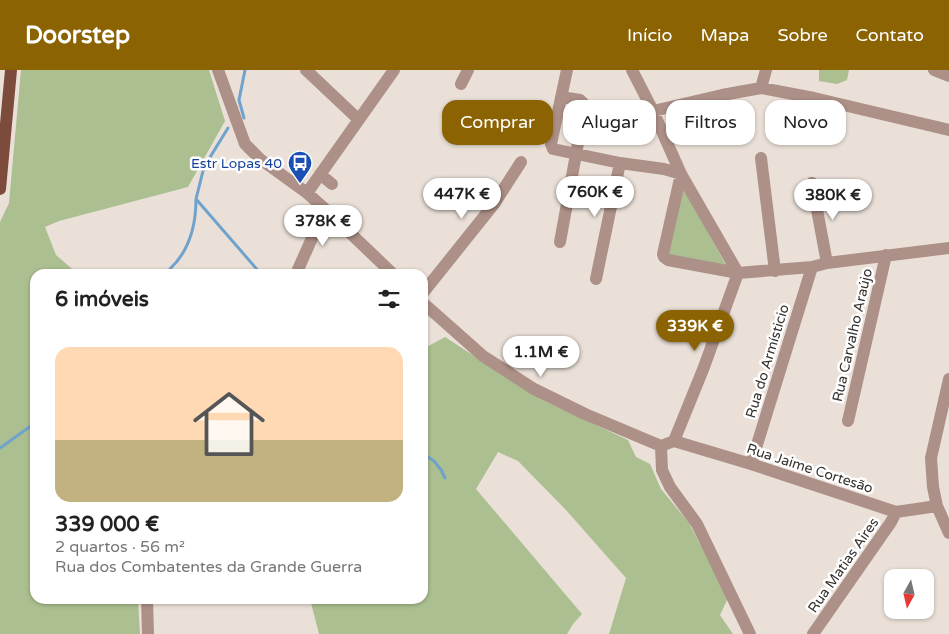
<!DOCTYPE html>
<html lang="pt">
<head>
<meta charset="utf-8">
<style>
	body { margin:0; font-family:"Varela Round",sans-serif; background:#f6f6f6; color:#222; height:100vh; display:flex; flex-direction:column; font-size:19px; white-space:nowrap }
	* { box-sizing:border-box; margin:0 }
	p { font-size:16px; color:#767676 }
	.icon { flex:none; width:28px; height:28px; fill:none; stroke:currentColor; stroke-width:2; stroke-linecap:round; stroke-linejoin:round }
	.map { position:relative; flex:1; overflow:hidden }
	.details { position:absolute; left:30px; top:199px; width:398px; height:335px; display:flex; flex-direction:column; background:#fff; border-radius:15px; box-shadow:0 1px 4px #0004 }
	.details>* { flex:none }
	.banner { position:absolute; left:442px; top:30px; width:431px; height:45px; display:flex; gap:10px }
	.needle { width:32px; rotate:188deg }
	.controls { position:absolute; left:884px; top:499px; display:grid; gap:10px }
	.controls a { display:grid; place-items:center; width:50px; height:50px; border-radius:10px; background:#fff; box-shadow:0 1px 4px #0004; font-size:25px }
	.price { position:absolute; translate:-50% -42px; padding:0 11px; border-radius:18px; background:#fff; color:#222; font-size:16px; line-height:32px; filter:drop-shadow(0 1px 2px #0008) }
	.price::after { content:''; position:absolute; left:50%; top:30px; width:15px; height:11px; margin-left:-8px; background:inherit; clip-path:polygon(0 0,100% 0,50% 100%) }
	.price.current { background:#8b6303; color:#fff }
	ul { padding:0; list-style:none }
	li { display:grid; align-content:center; gap:10px; height:265px; padding:0 25px }
	li+li { border-top:1px solid #e0e0e0 }
	li span { display:grid; place-items:center; height:155px; border-radius:15px; color:#555 }
	li>.icon { margin-inline-start:auto }
	span .icon { width:90px; height:90px; fill:#fffc; stroke-width:1 }
	li b { font-size:21px }
	h2 { display:flex; justify-content:space-between; align-items:center; height:60px; padding:0 25px; font-size:21px }
	.pill { padding:0 18px; border-radius:15px; background:#fff; box-shadow:0 1px 4px #0004; font-size:18px; line-height:45px }
	.pill.current { background:#8b6303; color:#fff }
	header { display:flex; align-items:center; gap:30px; box-sizing:border-box; height:70px; padding:0 25px; background:#8b6303; color:#fff }
	header strong { font-size:24px }
	nav { display:flex; gap:28px; margin-inline-start:auto; font-size:18px }
	.map>svg:first-child { display:block }
</style>
</head>
<body>
<header>
<strong>Doorstep</strong>
<nav><a>Início</a><a>Mapa</a><a>Sobre</a><a>Contato</a></nav>
</header>
<div class="map">
<svg width="949" height="564" viewBox="0 0 949 564">
	<rect width="100%" height="100%" fill="#eae0d8"/>
	<path fill="#abbf90" d="M21 0H209L225 51 188 117 59 151 45 157 56 185 78 204H35V529H138L140 564H0V152L9 133Z
		M819 0H849L847 10 837 14 819 11Z
		M682 115 727 197 668 185Z
		M445 267 542 330 628 370 636 387 650 394 661 419 689 453 728 528 720 545 733 564H609L626 508 566 440 518 391 498 382 476 419 582 544 573 554 567 564H319L310 529H422L423 279Z"/>
	<g fill="none" stroke-linecap="round" stroke-linejoin="round">
		<path stroke="#6fa2cc" stroke-width="3" d="M244 48 239 30 245 0
			M228 58 204 97 196 129 261 204
			M170 199C190 180 196 156 196 129
			M165 204 166 203
			M0 378 35 353
			M422 383 434 391 442 401
			M442 402 445 408"/>
		<path stroke="#ad9087" stroke-width="12" d="M218 0 245 74 260 89 307 123 325 139 393 204
			M306 0 358 49
			M567 0 551 74 553 79 620 93 664 99 681 104 663 184 664 187 668 190 738 203 812 197 827 193 949 178
			M632 0 653 41 681 104 738 203
			M934 0 949 6
			M461 14 468 0
			M761 18 766 0
			M653 41 722 25 761 18 814 28 949 60
			M761 88 775 201
			M320 104 332 114
			M812 113 827 193
			M307 123 394 0
			M560 172 585 35 580 30 561 27
			M296 204 325 139
			M596 209 620 93
			M422 224 494 134 521 92
			M422 232 483 286 534 319 585 344 661 376 674 371
			M949 309 931 388 933 417 937 436 949 463
			M848 351 886 185
			M674 371 751 394 896 442 937 436
			M674 371 704 297 738 203
			M661 376 662 400 670 417 697 454 750 564
			M751 394 812 197
			M147 529 148 564
			M813 564 891 452 896 442"/>
		<path stroke="#7c4b3c" stroke-width="12" d="M0 119 11 0"/>
	</g>
	<defs>
		<symbol id="bus-pin" viewBox="-11 -11 22 30"><path d="M0 17L-7.5 6A9.5 9.5 0 1 1 7.5 6Z" fill="#1a4fb4" stroke="#fff"/><path d="M-5-6H5V4H4V6H2V4H-2V6H-4V4H-5ZM-3.5-4V0h7V-4ZM-3.5 1.2v1.5H-2V1.2ZM2 1.2v1.5H3.5V1.2Z" fill="#fff"/></symbol>
	</defs>
	<g fill-rule="evenodd">
		<use href="#bus-pin" x="286" y="79" width="28" height="38"/>
	</g>
	<g text-anchor="middle" stroke-width="5" stroke-linejoin="round" paint-order="stroke">
		<g font-size="14" fill="#164399" stroke="#fff" text-anchor="end">
			<text x="282" y="98">Estr Lopas 40</text>
		</g>
		<g font-size="14" fill="#35312e" stroke="#fff">
			<text transform="translate(852 265) rotate(-77)" y="5">Rua Carvalho Araújo</text>
			<text transform="translate(767 291) rotate(-73)" y="5">Rua do Armísticio</text>
			<text transform="translate(810 398) rotate(18)" y="5">Rua Jaime Cortesão</text>
			<text transform="translate(843 495) rotate(-55)" y="5">Rua Matias Aires</text>
		</g>
	</g>
</svg>
<div class="controls">
<a><svg class="needle" viewBox="-14 -14 28 28"><path d="M0-13l5 13h-10z" fill="#e53935"/><path d="M0 13l5-13h-10z" fill="#767676"/></svg></a>
</div>
<b class="price" style="left:595px;top:148px">760K €</b>
<b class="price" style="left:462px;top:150px">447K €</b>
<b class="price" style="left:833px;top:151px">380K €</b>
<b class="price" style="left:323px;top:177px">378K €</b>
<b class="price current" style="left:695px;top:282px">339K €</b>
<b class="price" style="left:541px;top:308px">1.1M €</b>
<div class="banner">
<a class="pill current">Comprar</a>
<a class="pill">Alugar</a>
<a class="pill">Filtros</a>
<a class="pill">Novo</a>
</div>
<section class="details">
<h2>6 imóveis<svg class="icon" aria-label="filters" viewBox="0 0 24 24"><path d="M4 7h16M4 17h16"/><circle cx="9" cy="7" r="2"/><circle cx="15" cy="17" r="2"/></svg></h2>
<ul>
<li><span style="background:linear-gradient(#ffd9b3 60%,#c2b280 0)"><svg class="icon" aria-label="home" viewBox="0 0 24 24"><path d="M3 11l9-7 9 7M6 9v11h12V9"/></svg></span><div><b>339 000 €</b><p>2 quartos · 56 m²</p><p>Rua dos Combatentes da Grande Guerra</p></div></li>
</ul>
</section>
</div>
</body>
</html>
